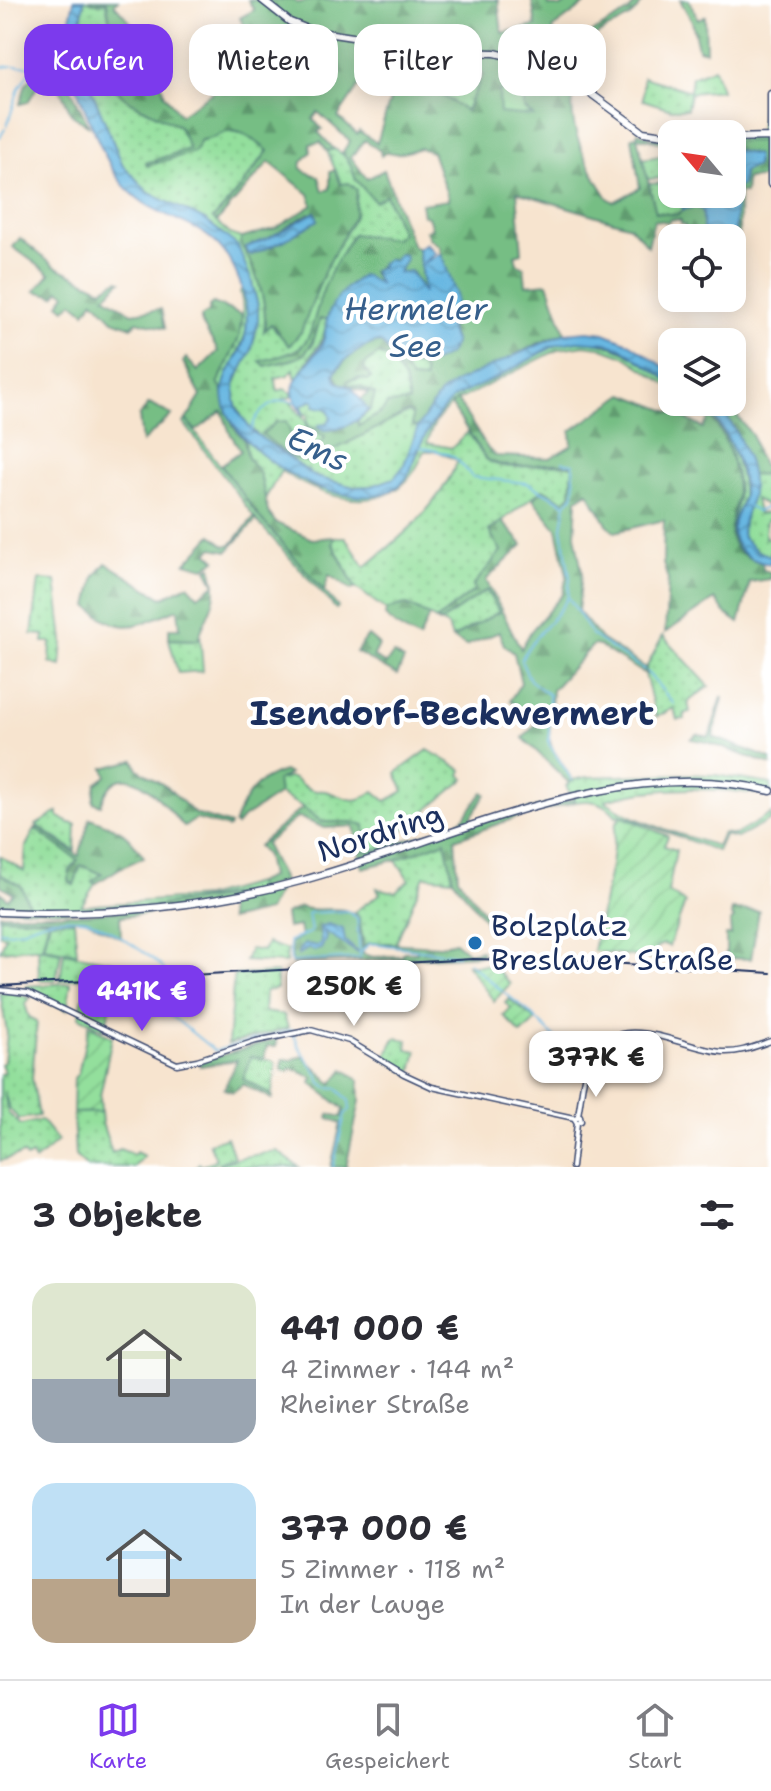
<!DOCTYPE html>
<html lang="de">
<head>
<meta charset="utf-8">
<style>
	body { margin:0; font-family:"Shantell Sans",sans-serif; background:#f2f2f3; color:#2b2b33; height:100vh; display:flex; flex-direction:column; font-size:30px; white-space:nowrap }
	* { box-sizing:border-box; margin:0 }
	p { font-size:26px; color:#7c7c81 }
	.icon { flex:none; width:44px; height:44px; fill:none; stroke:currentColor; stroke-width:2; stroke-linecap:round; stroke-linejoin:round }
	.map { position:relative; height:1167px; overflow:hidden }
	.panel { display:flex; flex-direction:column; background:#fff; flex:1 }
	.panel>* { flex:none }
	.banner { position:absolute; left:24px; top:24px; width:724px; height:72px; display:flex; gap:16px }
	.needle { width:52px; rotate:299deg }
	.controls { position:absolute; left:658px; top:120px; display:grid; gap:16px }
	.controls a { display:grid; place-items:center; width:88px; height:88px; border-radius:16px; background:#fff; box-shadow:0 4px 20px #0003; font-size:40px }
	.price { position:absolute; translate:-50% -68px; padding:0 18px; border-radius:16px; background:#fff; color:#222; font-size:26px; line-height:52px; filter:drop-shadow(0 2px 4px #0008) }
	.price::after { content:''; position:absolute; left:50%; top:48px; width:24px; height:18px; margin-left:-12px; background:inherit; clip-path:polygon(0 0,100% 0,50% 100%) }
	.price.current { background:#7c3aed; color:#fff }
	ul { padding:0; list-style:none }
	li { display:flex; align-items:center; gap:24px; height:200px; padding:0 32px }
	li span { display:grid; place-items:center; flex:none; width:224px; height:160px; border-radius:24px; color:#555 }
	li>.icon { margin-inline-start:auto }
	span .icon { width:96px; height:96px; fill:#fffc; stroke-width:1 }
	li b { font-size:34px }
	h2 { display:flex; justify-content:space-between; align-items:center; height:96px; padding:0 32px; font-size:34px }
	.pill { padding:0 28px; border-radius:24px; background:#fff; box-shadow:0 4px 20px #0003; font-size:28px; line-height:72px }
	.pill.current { background:#7c3aed; color:#fff }
	.menu { display:flex; justify-content:space-around; align-items:center; height:112px; border-top:2px solid #e1e1e2; background:#fff; font-size:22px; color:#7c7c81 }
	.menu a { display:grid; justify-items:center; gap:4px }
	.menu .current { color:#7c3aed }
	.map>svg:first-child { display:block }
</style>
</head>
<body>
<div class="map">
<svg width="771" height="1167" viewBox="0 0 771 1167">
	<defs>
		<pattern id="grass-dots" width="8" height="8" patternUnits="userSpaceOnUse" patternTransform="scale(2)"><rect width="8" height="8" fill="#93df9c"/><path d="M2 2h.1M6 6h.1" fill="none" stroke="#7ec089" stroke-width="1.8" stroke-linecap="round"/></pattern>
		<pattern id="forest-firs" width="22" height="20" patternUnits="userSpaceOnUse" patternTransform="scale(2)"><rect width="22" height="20" fill="#76be84"/><path d="M5 1l3.5 6h-7zM16 11l3.5 6h-7z" fill="#609b6f"/></pattern>
		<pattern id="wetland-marsh" width="20" height="14" patternUnits="userSpaceOnUse" patternTransform="scale(2)"><rect width="20" height="14" fill="#93df9c"/><path d="M1 5h8M5 5V1M11 12h8M15 12V8" fill="none" stroke="#7ec089"/></pattern>
		<pattern id="garden-furrows" width="10" height="10" patternUnits="userSpaceOnUse" patternTransform="scale(2)"><rect width="10" height="10" fill="#93df9c"/><path d="M-1 1l2-2M0 10L10 0M9 11l2-2" fill="none" stroke="#7ec089"/></pattern>
		<pattern id="water-waves" width="16" height="10" patternUnits="userSpaceOnUse" patternTransform="scale(2)"><rect width="16" height="10" fill="#68b7e2"/><path d="M0 5q4-4 8 0t8 0" fill="none" stroke="#5595ba"/></pattern>
	</defs>
	<rect width="100%" height="100%" fill="#fff"/>
	<filter id="ink" filterUnits="userSpaceOnUse"><feTurbulence type="fractalNoise" baseFrequency=".0125" numOctaves="2"/><feDisplacementMap in="SourceGraphic" scale="16" xChannelSelector="R" yChannelSelector="G"/><feConvolveMatrix kernelMatrix="1 2 1 2 8 2 1 2 1" color-interpolation-filters="sRGB"/></filter>
	<filter id="wash" filterUnits="userSpaceOnUse"><feTurbulence type="fractalNoise" baseFrequency=".006" numOctaves="4" result="noise"/><feDisplacementMap in="SourceGraphic" scale="32" xChannelSelector="R" yChannelSelector="G"/><feGaussianBlur stdDeviation="1.8" result="paint"/><feColorMatrix in="noise" values="0 0 0 0 0 0 0 0 0 0 0 0 0 0 0 0 0 1.4 0 .05"/><feComposite in="paint" operator="in"/></filter>
	<g filter="url(#wash)">
		<rect width="100%" height="100%" fill="#f7e4cf"/>
		<path fill="url(#grass-dots)" stroke="#57877d" stroke-width="2" d="M84 0 94 3 106 2 111 29 128 42 134 51 126 74 131 102 179 126 190 149 146 163 193 152 201 140C211 140 217 135 226 132 241 128 256 143 268 150L235 195 213 219 230 234 242 238 240 243C255 268 269 302 264 331L271 323 301 332 325 270 355 215 327 151 334 149C348 155 351 166 356 180L386 195 402 233 396 239 352 235 332 271 311 334 302 346 290 354 265 366 312 346 320 319H327C324 348 307 355 298 378L295 377 294 369 288 375 275 378 278 391 284 389 292 393 291 397 281 400 290 401 300 415 306 413 302 417 306 421V428L325 437 323 441 303 447 276 422 309 462 408 412 412 415V426L418 427 403 467 395 478 372 486 354 487 316 477 268 444 245 423 235 402 233 391 255 337 258 306 251 279 234 244 222 233 205 220 149 193 122 164 77 54Z
			M714 68 721 90 690 93 687 109H671L643 100V77L690 91 692 77Z
			M460 72 479 84 466 111 444 97Z
			M766 72 771 75V141L732 142V134H702L759 133Z
			M668 145H672V169L667 172V178L647 179 642 159 666 155Z
			M667 183 668 194 685 199 683 210 677 215 656 213 648 184Z
			M242 288 247 313 246 333 222 390 218 383C232 353 250 325 240 292Z
			M577 341C616 340 642 362 672 383V388L624 356 600 347 584 345 559 349 458 400C442 411 431 425 427 443L452 448 468 432C474 440 479 452 486 459 504 476 552 459 573 466L571 495 564 502 543 489 489 531 502 551 474 586 476 589 436 620 405 604 386 610 355 587 332 542 334 537H345L365 567C404 535 437 508 458 461L438 451H424C399 521 330 503 281 471L265 499 260 474 248 458 244 439 274 462 315 488 377 494 410 471 427 431 440 410 455 396 496 378 556 345Z
			M379 354 398 363 420 367 424 370 425 381 410 379 397 369 404 380 409 402 382 412 359 426 357 421 370 410 375 394 361 387 346 384 347 381 371 378 364 368 366 363Z
			M693 402C721 402 745 474 742 497 740 510 732 521 733 534 734 545 743 552 751 559L748 560C722 539 733 528 737 500 740 484 731 448 723 433 717 421 704 410 693 402Z
			M186 420 260 518 338 607 336 609 258 522 184 423Z
			M771 466V508L768 503 765 505 755 499 758 514 769 513 771 510V522L770 519 766 521 765 538 770 537 771 526V556C758 552 745 546 741 532L752 492 750 475 765 474V467Z
			M39 580 56 581 63 641 61 666 50 663 51 642H43L44 635 32 634Z
			M486 590 499 612 452 638 448 626 440 622Z
			M200 633 203 671 178 673 169 639 197 640Z
			M663 636 709 686 688 702 690 712 685 713V719L677 720 674 708 656 717 645 674H647L646 668Z
			M428 750 462 770 460 775 465 779 399 833 396 844 366 852 365 825 322 822 303 807 279 794 276 781C299 772 294 785 312 790 316 792 320 790 325 791 346 797 354 807 374 791L386 801 404 791 396 773Z
			M679 774 716 775 771 784V796C717 787 658 785 605 800 627 820 686 836 717 846L723 833 735 835 771 814V820L737 838 724 835 717 851 622 815 616 816C606 802 591 799 575 802L566 786 572 780 587 777Z
			M58 812V816L69 823 76 824 75 851 36 825Z
			M35 829 78 860 70 871 68 880 74 884 81 865 103 874 93 881 95 884 81 906 205 897 256 883 258 890 162 906 65 911 0 908V905H29L21 886 0 874V856L24 871 26 846Z
			M446 841 453 879 424 876 396 943H368L364 947 359 917 354 912 380 894 377 888 395 892 409 880 395 858Z
			M0 917 49 919 42 947 0 951 6 936 0 935Z
			M74 920 77 953 44 947 50 921Z
			M267 943 287 950 286 963 245 961 250 949 263 951Z
			M38 948 61 952 56 980H39Z
			M64 952 120 963 118 975 60 980Z
			M277 973V989L265 991 264 1012 284 1015 288 1028 228 1044 234 975Z
			M108 981H119L104 1029 79 1017 83 997 103 996Z
			M71 983 67 1010 26 991V986Z
			M0 992H11L30 998 25 1004 29 1017 37 1021 32 1078 39 1116 19 1119 10 1110 4 1092 8 1113 21 1125 41 1120 58 1141 35 1161 32 1155 26 1158 23 1154 0 1161V1074L5 1073 1 1064 4 1062 7 1033Z
			M395 1038 408 1040 407 1049 417 1051 411 1075 385 1058Z
			M251 1056 276 1062 272 1095 243 1079Z
			M101 1112 102 1123 112 1153 120 1149 134 1155 136 1152 144 1156 134 1167H87L75 1156 73 1113Z
			M227 1137 234 1157 207 1167H196L199 1163 202 1166 216 1159 209 1143Z
			M277 1151 299 1167H220V1164L238 1158Z"/>
		<path fill="url(#forest-firs)" stroke="#487671" stroke-width="2" fill-rule="evenodd" d="M90 0H118L114 4 146 40 165 95 180 115 260 59 240 18 254 10 248 0H294L297 3 313 0H498L502 33 536 26 532 0H547L549 6 561 7 572 0H591L553 28 556 53 628 12 639 0H645L631 16 557 57 555 53 552 60 547 37 540 40 546 65 578 83C560 118 589 169 608 198L614 202 640 188 632 137 637 136 638 132 652 138 672 139V145L637 137 656 212 677 215 683 210 696 206 703 211V238H685V225L681 224V220L670 219 669 222 654 220 648 246 630 226 517 192 522 253 515 255 517 263 524 267 526 285 548 283 565 333 539 343 440 394 418 427 412 426V415L408 412 309 463 287 455 262 434 276 422 286 421 293 439 304 447 323 441 325 436 306 428 308 426 322 430 369 393 340 384 334 374C342 360 363 345 379 342 387 346 392 354 399 358 417 369 446 363 455 343 449 329 448 320 456 306L439 246 429 238 426 231 432 228 428 217 423 215 421 204 449 200 432 152 420 148 399 154 388 152 381 156 380 151 365 140 351 157 367 179 384 170 413 247 418 248 424 293 411 271 398 273 401 267 393 260 388 259 382 268 378 267 372 272 380 284 357 279C343 291 333 302 327 319H320C308 360 305 357 265 366L260 361C314 349 306 344 321 296 328 274 341 254 353 234L395 239 402 233 386 195 375 202 356 180 349 161 342 153 350 141 318 112 313 119 322 129 318 132 334 149 327 151 321 142 310 144 311 152 302 162 301 168 304 171 319 177 323 191 330 189V172L335 170 341 184 349 183 357 190 355 215 325 270 301 332 289 346 271 324 264 331C269 302 255 268 240 243L242 238 276 228 313 205 309 194 269 162 217 222 213 219 235 195 268 151C257 142 241 128 226 132 217 135 211 140 201 140L194 152 147 166 146 163 189 149 179 126 131 102 109 84 119 72 126 73 134 50 128 42 111 30 107 2 93 3ZM457 59 468 60 483 74 466 111 437 92ZM369 71 395 83 377 143 359 131 357 134 338 117ZM309 213 318 220 283 241 251 255 247 252V247L269 238ZM379 354 398 363 420 367 424 371 425 380 411 379 405 369 396 368 404 380 409 402 387 404 382 412 359 426 357 421 370 410 375 394 361 387 347 384V381L358 378 368 380 371 378 364 368 366 363Z
			M680 0H689L698 19 705 16 706 51 698 49 692 21Z
			M40 69H46L50 72 42 79 28 102 20 104 26 84Z
			M67 80 88 125 72 115 57 82Z
			M739 141H771V177L746 179 745 193H739V281H732L735 189 743 172 756 155 732 150V142Z
			M20 238 54 266 102 289 118 280 121 281 105 296 132 313 161 309 165 328 137 321 132 327 113 320 94 300 85 312 73 302 65 309 59 304 66 294 60 290 55 296 35 291 50 274 13 247Z
			M213 303 242 315 239 338 218 383 222 390 233 426 244 439 248 458 260 473 268 512 276 523 312 539 334 537 332 543 355 587 352 590 329 575 324 591 260 518 221 465 241 451 230 433 222 411 196 431 186 420 201 396 183 362 186 358 198 371 218 351 201 322V317L209 312V306Z
			M624 394 681 416 703 428 711 417C727 438 737 467 737 494 737 502 733 510 732 518 726 548 738 554 762 563L763 570 770 572 771 579 750 582 739 623 725 613 715 599 665 633 668 580 663 563 664 520 615 532 607 524 588 492 577 499 575 535 582 572 578 611 601 639 646 668 645 674 599 646 593 645 552 690 549 738 552 748 573 781 568 782 523 738 536 724 510 700 521 683 514 653 504 645 499 632 466 646 452 638 499 612 487 590 440 622 436 620 475 590 473 586 501 551 489 531 502 521 523 545 486 580 521 649 531 631 563 594 567 575 557 529 533 499 543 489 564 501 571 495 573 466C546 458 513 475 486 459L451 405 457 400 488 449 496 456 550 458 572 445 571 431Z
			M714 402H727L753 437 757 455 765 467V474L750 475C744 448 735 421 714 402Z
			M149 404 172 415 142 442 139 416Z
			M254 517 256 520 228 551 213 548 208 553 216 560 204 568 186 563 212 535 225 546 232 544Z
			M106 563 162 598 188 585 198 596 215 584 207 569 211 567C222 602 208 608 198 640L169 639V628H180L178 609C138 624 125 639 88 606L95 576Z
			M405 604 429 616 419 639 396 626 385 616 386 610Z
			M368 636 379 645 373 657 386 664 393 654 404 660 397 675 356 652Z
			M722 697 723 698 713 737 771 759V765L707 742 691 739 697 734 709 737Z
			M134 760 138 769 167 787 195 814 230 825 229 828 196 819 184 827C163 803 120 745 101 805L93 802 96 784 107 776 104 768Z
			M284 771 289 774 277 781 279 794 243 818 236 826 234 824C244 798 254 779 284 771Z
			M483 792 486 794 466 825 573 799 575 802 515 818 455 839 458 878 485 914 489 927 487 928 485 920 453 879 445 841 395 860 362 868 354 826 325 828 298 817 265 844 284 882 258 890 256 883 270 877 266 856 258 846 303 807 322 822H352L365 825 366 852 446 828 462 820Z
			M90 818C121 830 124 829 144 857L120 868 95 884 92 881 102 874 81 865 74 885 68 880 70 871 78 860 35 829 37 827 79 856Z
			M0 874 21 886 29 905H0V892L8 899 13 893 0 885Z
			M279 890 268 911 229 920 227 904 120 917 121 938 85 919 0 917V914H89Z
			M300 907C316 915 351 900 358 921 361 931 361 943 363 954L373 957 402 956 404 952H417V949L386 945V943L440 946 455 942 468 953 481 950 482 955 292 964 291 942 301 937 299 926 287 928 285 914Z
			M732 910 759 911 751 959 726 958V935H731L730 923 734 918 731 915Z
			M277 1039 276 1046H267L264 1059 251 1056 243 1079 272 1095V1099L243 1084 233 1092 224 1089 237 1060 200 1066V1062Z
			M303 1056 332 1084 344 1069 359 1080 360 1101 346 1167H331L341 1123 328 1118 329 1114 342 1117 344 1109 311 1083 313 1077 290 1068 288 1072 282 1070 283 1059 292 1060Z"/>
		<path fill="url(#wetland-marsh)" stroke="#57877d" stroke-width="2" d="M314 400 316 406 327 408 331 416V421L320 427 322 430 308 426 307 413 303 414 302 404Z"/>
		<path fill="#93df9c" stroke="#57877d" stroke-width="2" d="M504 80H519L517 88 523 89 524 108 533 116 500 113 499 92 501 91Z"/>
		<path fill="url(#garden-furrows)" stroke="#57877d" stroke-width="2" d="M621 816 668 836 664 846 676 850 668 892 685 903 669 946 663 944 656 948V959L593 951 611 865 616 823Z
			M467 965H493L510 984 494 1001Z
			M509 999 536 1020 521 1034 503 1015 511 1008 505 1003Z
			M89 1025 112 1037 100 1096 101 1112 73 1113 74 1078 78 1074Z"/>
		<path fill="url(#water-waves)" stroke="#4273a0" stroke-width="2" d="M74 0H84L77 54 122 164 149 193 205 220 238 246 251 279 258 306V320L251 352 235 382V402L239 413 253 432 316 477 354 487 372 486 394 478 403 467 418 427 440 394 456 382 565 333 588 331 604 333 629 343 672 372V383L624 350 606 343 577 341 556 345 496 378 455 397C438 412 427 429 418 451 413 461 411 475 402 483 354 526 235 456 224 402 220 381 231 369 240 351 254 321 245 287 229 259 210 226 173 222 144 203 134 196 125 188 118 178 103 157 71 79 67 54 64 36 71 17 74 0Z
			M732 150 757 155 756 166 743 172 742 185 735 189V241L732 246V238H703V211L696 206 683 210 682 205 687 194H732Z
			M315 212 318 220 283 241 251 255 247 252 246 247 269 238Z
			M426 243 435 253 422 264 440 254 442 256 456 294V306L449 318 450 331 455 343 450 353C434 366 410 368 393 356 387 351 387 346 379 342 363 345 342 360 334 374L337 382 352 388 368 410C357 423 340 431 322 430L318 425 326 424 331 418 328 409 314 406 315 402 312 400 301 406 303 414C276 381 311 369 323 341 326 333 325 324 328 316 333 299 349 283 364 275L379 284 373 270 382 268 381 264 388 259 393 261 399 254 404 255 406 259 398 273 410 271 424 293 418 248Z
			M699 402 717 404C736 426 755 464 752 494 750 509 739 522 743 538L757 551 771 556V564C750 562 730 548 733 525 735 514 742 506 743 495 745 465 723 420 699 402Z
			M328 924 343 929 345 941 360 954C346 946 336 938 324 931L326 938 321 949 314 951 309 948 298 955 300 948 305 944 318 946 321 942 320 927Z"/>
		<g fill="none" stroke-linecap="round" stroke-linejoin="round">
			<path stroke="#68b7e2" stroke-width="2" d="M15 66H33L58 51
				M0 67 12 66
				M7 126 19 88 33 66
				M0 137 5 129
				M252 429C255 411 277 396 295 402
				M420 447C450 454 452 451 472 477L527 483 566 504 562 528 570 578 568 597 593 636 644 670
				M563 462 573 464C573 480 580 494 566 503
				M748 506 756 512 767 507 771 509
				M568 597C557 619 531 636 521 661L530 680 549 695V744L572 780
				M647 672 674 704
				M347 911 357 918 360 958 291 962 289 941 311 932 308 913Z
				M0 931C19 935 31 924 49 920 59 918 77 918 87 920 103 925 157 958 165 971
				M360 953 369 944H378L457 955
				M468 962 502 991
				M166 979C167 990 160 1000 164 1010L215 1051 292 1030 299 1047 318 1075 321 1083 329 1088H337L349 1101 350 1110 345 1114 333 1167
				M505 993 528 1011 560 1043"/>
		</g>
	</g>
	<g filter="url(#ink)">
		<g fill="none" stroke-linecap="round" stroke-linejoin="round">
			<defs>
				<path id="minor" d="M0 990 28 993 177 1064 197 1060 256 1041 311 1030 349 1041 404 1074 432 1087 574 1118
					M578 1115C582 1096 582 1073 592 1056 621 1007 683 1050 723 1052 740 1053 756 1046 771 1041
					M572 1167 577 1123 574 1118 580 1116 581 1121 577 1123"/>
				<path id="major" d="M262 0 290 22 313 31 451 52 495 53 551 67 563 73 643 132 672 136
					M771 94V184
					M732 138 771 137
					M0 912C101 916 202 908 300 881 449 841 613 753 771 791"/>
			</defs>
			<use href="#minor" stroke="#3c4a6f" stroke-width="7"/>
			<use href="#major" stroke="#3c4a6f" stroke-width="9"/>
			<use href="#minor" stroke="#fff" stroke-width="4"/>
			<use href="#major" stroke="#fff" stroke-width="6"/>
			<path stroke="#1b2f5e" stroke-width="2" d="M0 986 473 959 577 961 771 973"/>
		</g>
	</g>
	<circle fill="#1f6fb2" stroke="#fff" stroke-width="3" cx="475" cy="943" r="8"/>
	<g text-anchor="middle" stroke-width="8" stroke-linejoin="round" paint-order="stroke">
		<g font-size="30" fill="#1b2f5e" stroke="#fff">
			<text transform="translate(380 833) rotate(-18)" y="10">Nordring</text>
		</g>
		<g font-size="30" fill="#1b2f5e" stroke="#fff" text-anchor="start">
			<text x="491" y="936">Bolzplatz<tspan x="491" dy="34">Breslauer Straße</tspan></text>
		</g>
		<g font-size="32" font-style="italic" fill="#365f8c" stroke="#fff">
			<text x="416" y="320">Hermeler<tspan x="416" dy="37">See</tspan></text>
			<text transform="translate(318 449) rotate(25)" y="11">Ems</text>
		</g>
		<g font-size="34" font-weight="bold" fill="#1b2f5e" stroke="#fff">
			<text x="452" y="725">Isendorf-Beckwermert</text>
		</g>
	</g>
</svg>
<div class="controls">
<a><svg class="needle" viewBox="-14 -14 28 28"><path d="M0-13l5 13h-10z" fill="#e53935"/><path d="M0 13l5-13h-10z" fill="#7c7c81"/></svg></a>
<a><svg class="icon" aria-label="locate" viewBox="0 0 24 24"><circle cx="12" cy="12" r="6"/><path d="M12 2v4M12 18v4M2 12h4M18 12h4"/></svg></a>
<a><svg class="icon" aria-label="layers" viewBox="0 0 24 24"><path d="M12 4l9 5-9 5-9-5zM3 14l9 5 9-5"/></svg></a>
</div>
<b class="price" style="left:354px;top:1028px">250K €</b>
<b class="price current" style="left:142px;top:1033px">441K €</b>
<b class="price" style="left:596px;top:1099px">377K €</b>
<div class="banner">
<a class="pill current">Kaufen</a>
<a class="pill">Mieten</a>
<a class="pill">Filter</a>
<a class="pill">Neu</a>
</div>
</div>
<section class="panel">
<h2>3 Objekte<svg class="icon" aria-label="filters" viewBox="0 0 24 24"><path d="M4 7h16M4 17h16"/><circle cx="9" cy="7" r="2"/><circle cx="15" cy="17" r="2"/></svg></h2>
<ul>
<li><span style="background:linear-gradient(#dfe7d0 60%,#9aa5b1 0)"><svg class="icon" aria-label="home" viewBox="0 0 24 24"><path d="M3 11l9-7 9 7M6 9v11h12V9"/></svg></span><div><b>441 000 €</b><p>4 Zimmer · 144 m²</p><p>Rheiner Straße</p></div></li>
<li><span style="background:linear-gradient(#bfe0f5 60%,#b9a48a 0)"><svg class="icon" aria-label="home" viewBox="0 0 24 24"><path d="M3 11l9-7 9 7M6 9v11h12V9"/></svg></span><div><b>377 000 €</b><p>5 Zimmer · 118 m²</p><p>In der Lauge</p></div></li>
</ul>
</section>
<nav class="menu">
<a class="current"><svg class="icon" aria-label="map" viewBox="0 0 24 24"><path d="M3 6l6-2 6 2 6-2v14l-6 2-6-2-6 2zM9 4v14M15 6v14"/></svg>Karte</a>
<a><svg class="icon" aria-label="saved" viewBox="0 0 24 24"><path d="M7 4h10v16l-5-4-5 4z"/></svg>Gespeichert</a>
<a><svg class="icon" aria-label="home" viewBox="0 0 24 24"><path d="M3 11l9-7 9 7M6 9v11h12V9"/></svg>Start</a>
</nav>
</body>
</html>
